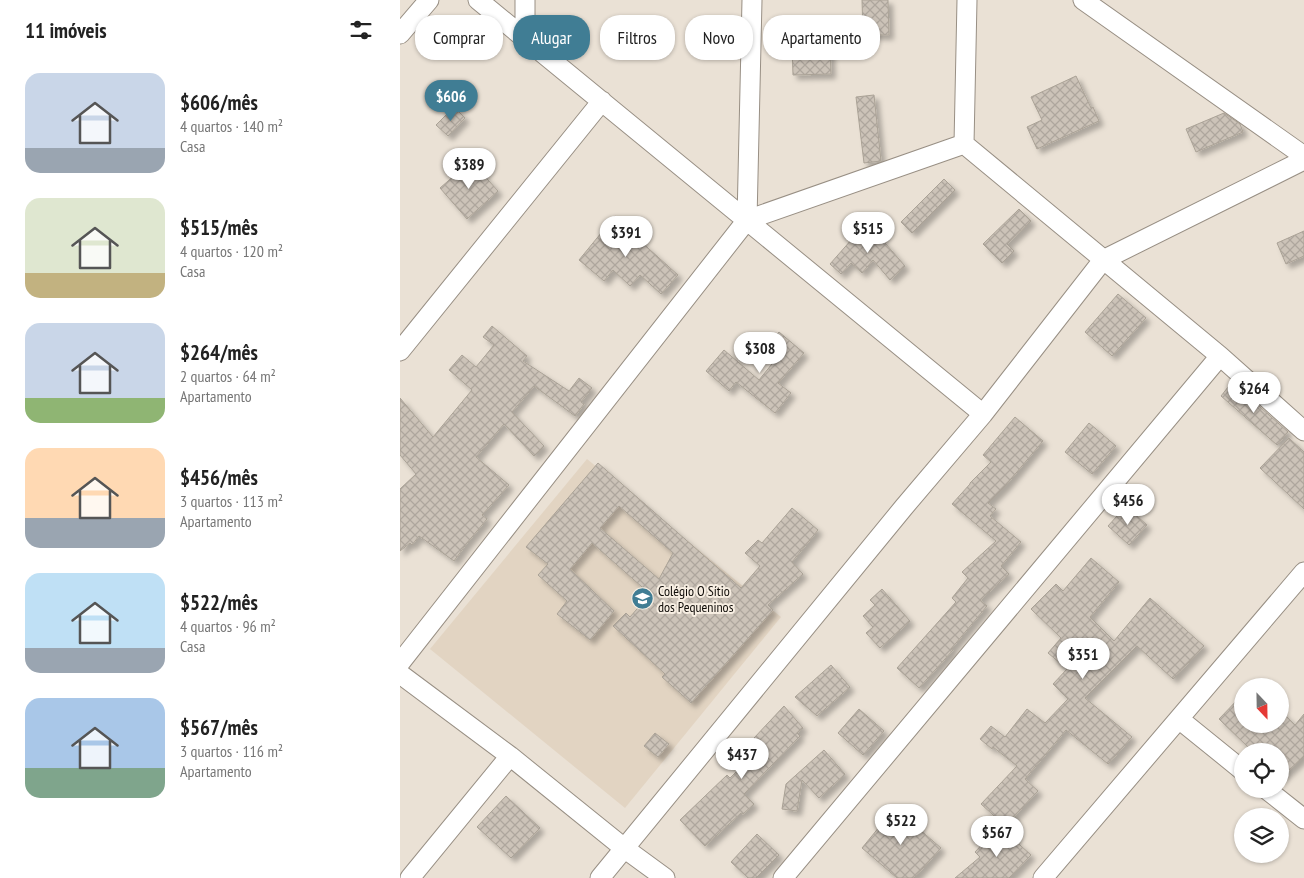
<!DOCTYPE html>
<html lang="pt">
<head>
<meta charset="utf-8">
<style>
	body { margin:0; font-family:"PT Sans Narrow",sans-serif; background:#f2f2f2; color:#222; height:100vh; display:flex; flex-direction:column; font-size:19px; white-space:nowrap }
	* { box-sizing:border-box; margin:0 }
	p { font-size:16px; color:#767676 }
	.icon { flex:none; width:28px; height:28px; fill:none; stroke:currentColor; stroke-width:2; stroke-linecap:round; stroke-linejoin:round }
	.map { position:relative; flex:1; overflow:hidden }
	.sheet { display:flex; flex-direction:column; background:#fff; width:400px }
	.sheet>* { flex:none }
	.guide { position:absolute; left:15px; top:15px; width:475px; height:45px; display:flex; gap:10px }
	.needle { width:32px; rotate:158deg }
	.fabs { position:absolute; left:834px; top:678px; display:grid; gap:10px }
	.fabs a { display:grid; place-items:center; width:55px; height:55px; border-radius:50%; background:#fff; box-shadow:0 1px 4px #0004; font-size:25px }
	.price { position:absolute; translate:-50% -42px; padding:0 11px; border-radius:18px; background:#fff; color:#222; font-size:16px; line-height:32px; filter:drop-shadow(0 1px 2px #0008) }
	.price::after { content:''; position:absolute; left:50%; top:30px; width:15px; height:11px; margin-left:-8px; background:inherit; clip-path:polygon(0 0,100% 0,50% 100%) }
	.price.on { background:#407d94; color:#fff }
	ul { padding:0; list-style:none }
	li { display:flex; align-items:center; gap:15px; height:125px; padding:0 25px }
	li span { display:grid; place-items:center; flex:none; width:140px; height:100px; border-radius:15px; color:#555 }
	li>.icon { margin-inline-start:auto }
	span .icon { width:60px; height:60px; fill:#fffc; stroke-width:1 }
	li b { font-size:21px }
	h2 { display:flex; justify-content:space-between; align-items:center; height:60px; padding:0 25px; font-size:21px }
	.tag { padding:0 18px; border-radius:20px; background:#fff; box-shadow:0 1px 4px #0004; font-size:18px; line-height:45px }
	.tag.on { background:#407d94; color:#fff }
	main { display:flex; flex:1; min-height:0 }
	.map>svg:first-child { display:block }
</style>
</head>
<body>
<main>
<section class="sheet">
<h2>11 imóveis<svg class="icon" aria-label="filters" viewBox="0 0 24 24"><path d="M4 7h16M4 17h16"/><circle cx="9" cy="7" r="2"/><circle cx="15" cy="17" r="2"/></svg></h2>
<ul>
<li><span style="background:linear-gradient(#c9d6e8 75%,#9aa5b1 0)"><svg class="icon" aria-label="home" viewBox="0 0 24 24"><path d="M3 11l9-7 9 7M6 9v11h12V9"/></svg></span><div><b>$606/mês</b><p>4 quartos · 140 m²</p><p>Casa</p></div></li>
<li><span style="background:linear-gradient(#dfe7d0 75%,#c2b280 0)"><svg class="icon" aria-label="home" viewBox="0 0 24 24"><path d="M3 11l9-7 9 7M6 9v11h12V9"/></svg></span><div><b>$515/mês</b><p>4 quartos · 120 m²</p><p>Casa</p></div></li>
<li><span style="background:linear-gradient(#c9d6e8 75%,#8fb573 0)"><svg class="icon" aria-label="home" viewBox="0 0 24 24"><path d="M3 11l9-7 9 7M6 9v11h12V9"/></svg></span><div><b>$264/mês</b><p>2 quartos · 64 m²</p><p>Apartamento</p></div></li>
<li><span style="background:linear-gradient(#ffd9b3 70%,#9aa5b1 0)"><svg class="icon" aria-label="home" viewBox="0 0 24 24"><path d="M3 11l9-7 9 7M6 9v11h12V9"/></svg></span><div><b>$456/mês</b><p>3 quartos · 113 m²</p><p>Apartamento</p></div></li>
<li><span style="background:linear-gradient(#bfe0f5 75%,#9aa5b1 0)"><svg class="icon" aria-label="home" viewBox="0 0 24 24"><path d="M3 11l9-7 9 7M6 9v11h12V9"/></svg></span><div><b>$522/mês</b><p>4 quartos · 96 m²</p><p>Casa</p></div></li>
<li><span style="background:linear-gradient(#a9c7e8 70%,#7fa58c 0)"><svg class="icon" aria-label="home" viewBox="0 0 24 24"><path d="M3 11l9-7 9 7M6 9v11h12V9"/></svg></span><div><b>$567/mês</b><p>3 quartos · 116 m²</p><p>Apartamento</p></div></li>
</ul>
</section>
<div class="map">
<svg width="904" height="878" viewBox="0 0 904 878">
	<defs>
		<pattern id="building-cross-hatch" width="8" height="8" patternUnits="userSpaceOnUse" patternTransform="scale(1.25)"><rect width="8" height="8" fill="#ccc3b8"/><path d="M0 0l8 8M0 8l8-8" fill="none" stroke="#aea69d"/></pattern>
		<filter id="shadow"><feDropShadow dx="4.5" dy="4.5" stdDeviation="2.5" flood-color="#0004"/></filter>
	</defs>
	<rect width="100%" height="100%" fill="#eae1d5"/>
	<path fill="#e2d4c2" d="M187 459 381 617 225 808 30 649Z"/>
	<path fill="url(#building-cross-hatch)" stroke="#aaa296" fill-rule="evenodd" filter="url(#shadow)" d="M462 0H488L489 35H463Z
		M430 46 431 74 393 75 392 47Z
		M676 76 691 108 693 107 699 121 637 149 627 127 642 120 631 97Z
		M474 95 481 161 464 163 456 97Z
		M54 107 65 118 48 136 36 125Z
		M824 113 840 124 843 132 796 152 786 129Z
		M71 161 98 191 67 219 40 188Z
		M544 179 555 190 512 233 501 222Z
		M619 209 631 221 607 244 614 251 602 263 583 244Z
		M215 216 240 237 238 239 278 275 261 294 240 275 230 286 213 270 204 281 179 260Z
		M467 222 505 266 490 280 473 260 462 273 451 263 441 274 430 264Z
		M904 231V256L886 264 877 243Z
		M718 294 746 318 712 356 685 332Z
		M92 326 127 356 123 361 169 391 179 378 192 388 181 402 184 404 175 416 134 386 112 412 144 446 134 456 104 424 76 457 109 485 82 515 87 519 67 543 54 561 19 536 12 545 10 543 0 551V489L16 474 0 455V398L33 437 72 390 49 370 62 355 76 367 94 345 83 337Z
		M379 332 404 353 378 383 391 393 375 413 336 382 329 391 306 371 324 350 359 380 380 354 368 344Z
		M832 382 888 432 877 445 821 396Z
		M615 417 643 441 606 485 588 503 596 509 590 516 621 542 601 566 609 574 580 600 587 606 551 649 553 650 519 688 497 668 556 602 552 598 568 578 562 572 596 541 552 504 570 484V483L591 462 583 455Z
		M689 423 716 446 692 474 665 452Z
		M889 438 904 452V509L860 468Z
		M198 463 341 588 360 566 345 553 358 540 362 543 392 508 418 530 392 562 403 574 368 605 373 610 291 703 262 677 265 674 213 626 226 613 230 617 250 594 192 543 170 569 214 611 190 640 157 614 167 601 138 575 148 564 126 547ZM219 506 273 553 259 579 200 528Z
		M726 506 747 525 729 545 708 526Z
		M691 558 719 582 690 617 714 641 750 598 804 646 773 679 737 646 685 698 732 737 708 764 666 730 625 779 638 791 605 826 581 804 617 766 593 747 592 749 580 739 591 726 605 737 627 709 645 723 668 699 653 684 667 669 648 653 661 638 631 609 656 584 663 591Z
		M482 589 510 621 480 648 466 633 473 627 463 616 475 605 470 600Z
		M431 665 450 687 417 716 395 697Z
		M842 695V724H880V710L895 725 904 714V756L880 779V751H852L819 719Z
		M384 706 403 728 397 733 400 736 344 794 354 804 343 814 341 813 305 846 280 820 327 775 330 778 362 746 354 738Z
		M459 709 484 731 463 755 438 733Z
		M255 733 269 744 258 757 244 746Z
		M424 750 445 774 419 798 402 780 397 811 382 809 386 784Z
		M106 796 140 828 111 858 77 827Z
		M495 808 541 848 514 878H497L462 848 480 826 479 825Z
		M599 826 631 855 609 878H555L580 857 575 852Z
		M357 834 379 855 356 878H348L331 862Z"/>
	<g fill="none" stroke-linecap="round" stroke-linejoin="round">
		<defs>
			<path id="street" d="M78 0 583 414
				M683 0 904 156
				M0 34 29 0
				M125 38V0
				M564 144 820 356 904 431
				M564 144 567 0
				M347 220 352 0
				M0 351 202 101
				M0 663 347 220 564 144
				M0 674 110 756 224 848 265 878
				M779 719 842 770
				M866 789 904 819
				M10 878 110 756
				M200 878 504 507 583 414 703 260 904 160
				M383 878 820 356
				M643 878 904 572"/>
		</defs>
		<use href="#street" stroke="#988f84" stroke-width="21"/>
		<use href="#street" stroke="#fff" stroke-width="19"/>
	</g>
	<defs>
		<symbol id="school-disc" viewBox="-11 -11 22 22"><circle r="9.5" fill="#407d94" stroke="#f7eee2"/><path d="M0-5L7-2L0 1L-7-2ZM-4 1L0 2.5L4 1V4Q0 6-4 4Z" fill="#fff"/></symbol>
	</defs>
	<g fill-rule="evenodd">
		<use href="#school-disc" x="230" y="586" width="25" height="25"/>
	</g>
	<g text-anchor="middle" stroke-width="4" stroke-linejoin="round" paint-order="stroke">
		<g font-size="14" fill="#0f0c08" stroke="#f7eee2" text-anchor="start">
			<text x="258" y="596">Colégio O Sítio<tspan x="258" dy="16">dos Pequeninos</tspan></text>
		</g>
	</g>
</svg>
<div class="fabs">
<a><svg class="needle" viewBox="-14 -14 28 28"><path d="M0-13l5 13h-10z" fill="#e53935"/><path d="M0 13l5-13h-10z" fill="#767676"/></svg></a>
<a><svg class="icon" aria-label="locate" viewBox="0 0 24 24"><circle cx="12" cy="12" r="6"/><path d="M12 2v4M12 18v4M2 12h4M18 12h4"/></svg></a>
<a><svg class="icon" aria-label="layers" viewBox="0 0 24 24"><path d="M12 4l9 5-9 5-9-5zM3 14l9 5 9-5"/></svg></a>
</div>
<b class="price on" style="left:51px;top:122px">$606</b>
<b class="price" style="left:69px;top:190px">$389</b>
<b class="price" style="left:468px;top:254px">$515</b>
<b class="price" style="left:226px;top:258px">$391</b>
<b class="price" style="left:360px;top:374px">$308</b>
<b class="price" style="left:854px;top:414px">$264</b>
<b class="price" style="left:728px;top:526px">$456</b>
<b class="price" style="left:683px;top:680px">$351</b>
<b class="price" style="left:342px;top:780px">$437</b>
<b class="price" style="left:501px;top:846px">$522</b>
<b class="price" style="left:597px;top:858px">$567</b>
<div class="guide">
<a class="tag">Comprar</a>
<a class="tag on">Alugar</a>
<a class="tag">Filtros</a>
<a class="tag">Novo</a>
<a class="tag">Apartamento</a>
</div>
</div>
</main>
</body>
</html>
